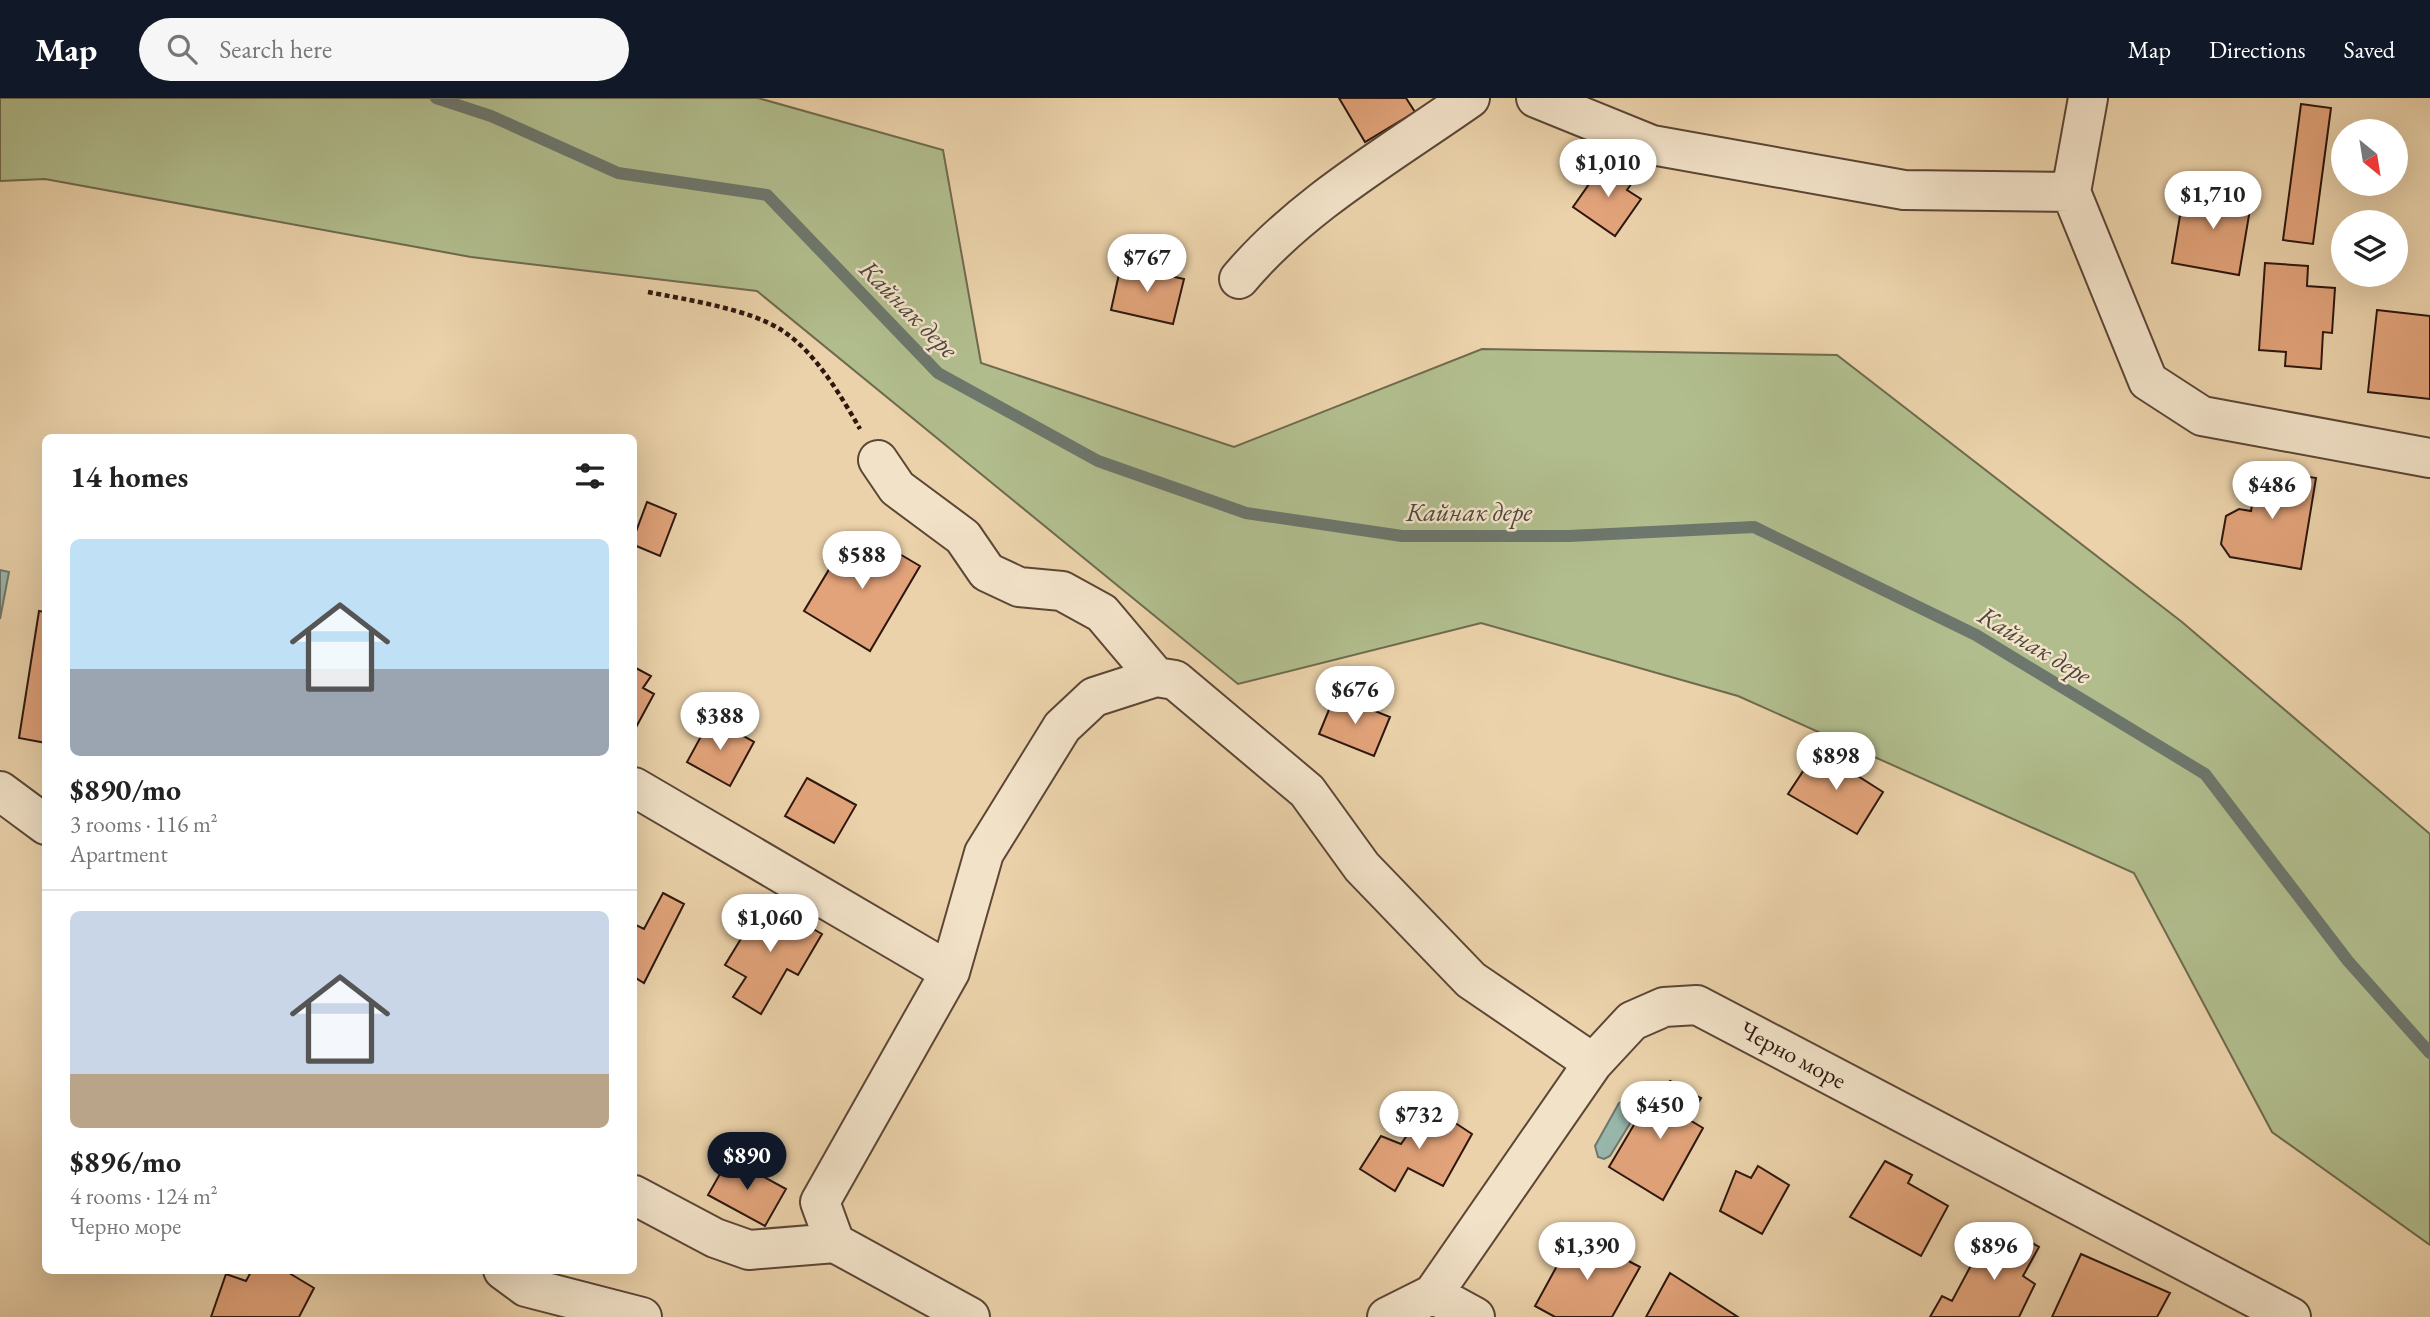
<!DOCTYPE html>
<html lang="en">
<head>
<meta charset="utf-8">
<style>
	body { margin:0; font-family:"EB Garamond",serif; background:#f6f6f6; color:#222; height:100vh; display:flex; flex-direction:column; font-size:26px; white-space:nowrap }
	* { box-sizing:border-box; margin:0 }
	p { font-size:23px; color:#767676 }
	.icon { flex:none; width:38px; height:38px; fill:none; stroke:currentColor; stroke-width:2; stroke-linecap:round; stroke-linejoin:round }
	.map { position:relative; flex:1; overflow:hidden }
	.sheet { position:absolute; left:42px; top:336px; width:595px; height:840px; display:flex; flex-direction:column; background:#fff; border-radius:10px; box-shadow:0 7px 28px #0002 }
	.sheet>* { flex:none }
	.needle { width:46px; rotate:150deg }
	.tools { position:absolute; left:2331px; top:21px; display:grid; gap:14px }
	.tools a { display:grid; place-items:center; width:77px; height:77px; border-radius:50%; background:#fff; box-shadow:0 7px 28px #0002; font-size:35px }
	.price { position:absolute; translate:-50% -60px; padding:0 16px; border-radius:24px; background:#fff; color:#222; font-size:23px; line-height:46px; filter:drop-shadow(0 2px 4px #0008) }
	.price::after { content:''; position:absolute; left:50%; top:42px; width:21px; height:16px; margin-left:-10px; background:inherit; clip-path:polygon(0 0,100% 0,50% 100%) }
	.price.current { background:#111827; color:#fff }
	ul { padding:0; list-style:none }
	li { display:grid; align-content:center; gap:14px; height:371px; padding:0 28px }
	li+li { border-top:2px solid #e0e0e0 }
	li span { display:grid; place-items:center; height:217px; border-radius:10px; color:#555 }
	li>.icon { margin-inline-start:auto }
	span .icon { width:126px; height:126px; fill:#fffc; stroke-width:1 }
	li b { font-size:30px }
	h2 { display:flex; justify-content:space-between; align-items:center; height:84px; padding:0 28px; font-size:30px }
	header { display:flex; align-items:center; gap:42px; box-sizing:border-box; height:98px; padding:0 35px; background:#111827; color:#fff }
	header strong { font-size:33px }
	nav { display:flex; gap:38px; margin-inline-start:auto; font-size:24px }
	.search { width:490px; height:63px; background:#f6f6f6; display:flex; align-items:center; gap:18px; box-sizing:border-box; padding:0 24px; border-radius:38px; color:#767676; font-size:26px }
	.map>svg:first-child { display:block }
</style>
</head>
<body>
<header>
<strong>Map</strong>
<div class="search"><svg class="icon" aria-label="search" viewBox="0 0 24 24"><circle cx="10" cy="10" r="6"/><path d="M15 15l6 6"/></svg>Search here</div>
<nav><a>Map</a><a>Directions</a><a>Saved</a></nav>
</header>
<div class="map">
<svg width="2430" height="1219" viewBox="0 0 2430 1219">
	<rect width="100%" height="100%" fill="#ebd2aa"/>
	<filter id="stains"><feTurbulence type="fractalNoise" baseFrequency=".00286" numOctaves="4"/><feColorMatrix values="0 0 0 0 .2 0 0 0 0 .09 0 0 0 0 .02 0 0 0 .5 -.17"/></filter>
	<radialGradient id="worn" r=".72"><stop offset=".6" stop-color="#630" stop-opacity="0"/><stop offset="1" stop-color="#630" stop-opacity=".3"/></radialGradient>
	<path fill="#b1bd8d" stroke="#6f6a4e" stroke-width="2" d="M0 0H758L943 52 981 265 1234 349 1482 251 1837 257 2182 524 2430 736V1147L2272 1034 2134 775 1738 598 1481 525 1238 586 757 193 471 159 45 81 0 83Z"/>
	<path fill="#98b7ac" stroke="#6d776d" stroke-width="2" d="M0 472 9 474 0 521Z
		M1628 1001 1634 1004 1637 1014 1610 1058 1604 1061 1598 1059 1595 1048 1619 1005Z"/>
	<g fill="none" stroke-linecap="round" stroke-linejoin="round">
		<path stroke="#6d776d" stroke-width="12" d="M436 0 491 18 618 75 767 97 938 275 1098 363 1246 415 1402 438H1569L1754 429 1976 537 2205 676 2348 863 2430 955"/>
	</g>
	<path fill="#e2a37a" stroke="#2d170f" stroke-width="2" d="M1339 0H1406L1415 14 1365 44Z
		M2301 6 2331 10 2313 146 2283 142Z
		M1606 62 1634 82 1627 92 1641 101 1615 138 1573 109Z
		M2195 89 2252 99 2239 177 2172 165 2182 106 2191 108Z
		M2265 165 2308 168 2307 188 2335 190 2332 235 2323 234 2321 271 2285 268 2286 254 2259 252Z
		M1121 167 1184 181 1173 226 1111 212Z
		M2377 212 2430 218V301L2368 294Z
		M2258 371 2316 380 2301 471 2230 459 2221 446 2226 418 2239 411 2251 413Z
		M647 404 676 416 660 458 634 447V439Z
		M851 435 882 454 886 448 920 468 870 553 804 513Z
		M39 513 46 514V645L19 640Z
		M634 569 651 578 643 590 654 596 634 633Z
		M1335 597 1390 619 1374 658 1319 636Z
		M711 620 754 644 730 688 687 664Z
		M1817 652 1883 694 1857 736 1788 696Z
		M807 680 856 707 834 745 785 718Z
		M663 795 684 806 644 885 634 879V826L644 831Z
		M764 803 822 836 798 877 787 871 761 916 733 899 746 879 725 867Z
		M1670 983 1701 1000 1688 1021 1703 1030 1663 1102 1609 1069 1648 1003 1654 1006Z
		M1428 1007 1472 1036 1443 1088 1408 1070 1395 1093 1360 1071 1381 1038 1401 1046Z
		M729 1060 786 1091 765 1128 708 1097Z
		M1885 1063 1912 1077 1908 1085 1948 1108 1921 1158 1850 1119Z
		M1758 1068 1789 1087 1762 1136 1720 1113 1736 1073 1751 1080Z
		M2004 1129 2039 1149 2023 1178 2035 1186 2019 1219H1930L1942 1198 1952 1203 1976 1158 1986 1162Z
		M1575 1135 1640 1169 1612 1219H1555L1535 1208Z
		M2081 1156 2170 1195 2157 1219H2052Z
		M252 1172H284L314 1190 299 1219H211L226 1176 246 1183Z
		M1670 1175 1738 1219H1646Z"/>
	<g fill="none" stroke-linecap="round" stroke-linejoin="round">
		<defs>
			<path id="minor" d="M1536 0 1652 47 1904 92 2071 94 2148 283 2202 318 2430 360
				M2071 94 2088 0
				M1239 181C1301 107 1392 55 1470 0
				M878 362 897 390 963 439 987 474 1019 489 1062 493 1102 515 1156 579
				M634 689 950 874
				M0 693 46 727
				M634 1097 715 1140 749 1152 835 1145 970 1219
				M835 1145 820 1104 950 874 984 755 1062 629 1094 599 1156 579 1175 582 1307 693 1362 769 1471 882 1593 965
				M503 1172 526 1189 642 1219
				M1433 1196 1475 1219
				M1387 1219 1433 1196 1593 965 1632 923 1664 909 1697 907 2291 1219"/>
		</defs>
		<use href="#minor" stroke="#5c4636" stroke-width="42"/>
		<path stroke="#2d170f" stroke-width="4.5" stroke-dasharray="5 3.5" stroke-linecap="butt" d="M648 194C688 202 750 211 783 233 816 255 841 298 860 331"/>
		<use href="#minor" stroke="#f2e2c8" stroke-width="38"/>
	</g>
	<g text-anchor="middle" stroke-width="5" stroke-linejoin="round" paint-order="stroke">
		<g font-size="24" fill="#2d170f" stroke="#f2e2c8">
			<text transform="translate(1793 957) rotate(28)" y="8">Черно море</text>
		</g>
		<g font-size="26" font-style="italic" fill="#4d473e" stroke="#f2e2c8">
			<text transform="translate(909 211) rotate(45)" y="9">Кайнак дере</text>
			<text x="1469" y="423">Кайнак дере</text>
			<text transform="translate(2035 547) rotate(31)" y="9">Кайнак дере</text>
		</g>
	</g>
	<rect width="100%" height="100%" filter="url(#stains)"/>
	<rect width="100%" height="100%" fill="url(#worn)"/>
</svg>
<div class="tools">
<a><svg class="needle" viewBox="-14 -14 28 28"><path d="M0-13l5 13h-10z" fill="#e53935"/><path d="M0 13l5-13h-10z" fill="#767676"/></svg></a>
<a><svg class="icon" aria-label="layers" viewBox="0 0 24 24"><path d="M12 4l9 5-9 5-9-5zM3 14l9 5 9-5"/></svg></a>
</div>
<b class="price" style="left:1608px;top:101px">$1,010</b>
<b class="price" style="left:2213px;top:133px">$1,710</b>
<b class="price" style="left:1147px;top:196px">$767</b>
<b class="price" style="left:2272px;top:423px">$486</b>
<b class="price" style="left:862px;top:493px">$588</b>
<b class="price" style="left:1355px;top:628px">$676</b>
<b class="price" style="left:720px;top:654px">$388</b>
<b class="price" style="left:1836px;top:694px">$898</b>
<b class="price" style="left:770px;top:856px">$1,060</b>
<b class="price" style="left:1660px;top:1043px">$450</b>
<b class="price" style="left:1419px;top:1053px">$732</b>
<b class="price current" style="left:747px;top:1094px">$890</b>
<b class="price" style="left:1587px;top:1184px">$1,390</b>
<b class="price" style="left:1994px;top:1184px">$896</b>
<section class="sheet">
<h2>14 homes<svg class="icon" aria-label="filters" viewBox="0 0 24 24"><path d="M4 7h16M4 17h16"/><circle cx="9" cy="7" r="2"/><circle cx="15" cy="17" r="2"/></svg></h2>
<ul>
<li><span style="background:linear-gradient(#bfe0f5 60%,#9aa5b1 0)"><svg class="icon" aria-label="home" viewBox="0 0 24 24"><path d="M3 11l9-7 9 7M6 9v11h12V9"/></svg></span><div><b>$890/mo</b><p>3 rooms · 116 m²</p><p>Apartment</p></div></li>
<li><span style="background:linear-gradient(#c9d6e8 75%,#b9a48a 0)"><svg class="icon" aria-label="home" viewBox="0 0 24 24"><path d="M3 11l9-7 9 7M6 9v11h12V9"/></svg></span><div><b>$896/mo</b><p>4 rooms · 124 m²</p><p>Черно море</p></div></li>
</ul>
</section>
</div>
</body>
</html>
